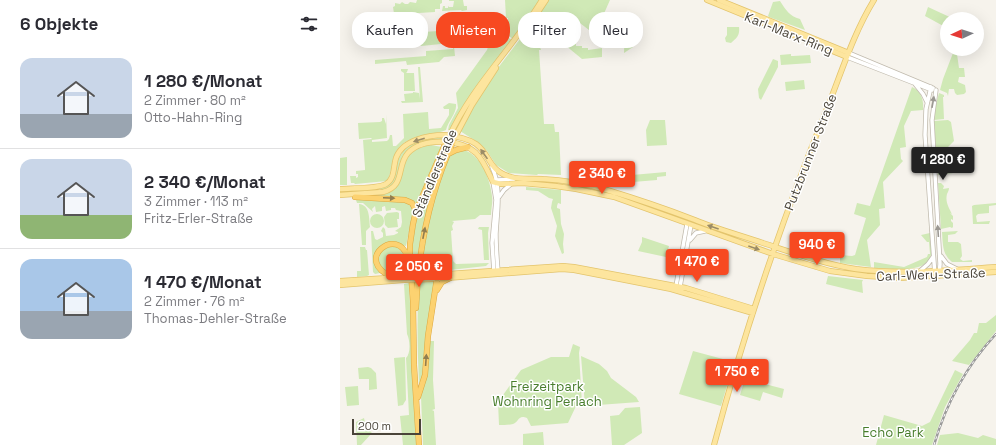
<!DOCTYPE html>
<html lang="de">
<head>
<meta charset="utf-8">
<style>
	body { margin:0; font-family:"Space Grotesk",sans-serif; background:#f2f2f3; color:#2b2b33; height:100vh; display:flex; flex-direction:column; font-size:15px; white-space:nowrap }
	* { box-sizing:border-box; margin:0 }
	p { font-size:13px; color:#7c7c81 }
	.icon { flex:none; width:22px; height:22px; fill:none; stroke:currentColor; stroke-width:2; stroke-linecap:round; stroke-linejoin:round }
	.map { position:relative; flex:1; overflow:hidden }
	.sheet { display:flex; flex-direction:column; background:#fff; width:340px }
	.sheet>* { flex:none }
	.banner { position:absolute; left:12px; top:12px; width:380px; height:36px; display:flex; gap:8px }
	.needle { width:26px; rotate:266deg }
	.buttons { position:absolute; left:600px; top:12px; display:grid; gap:8px }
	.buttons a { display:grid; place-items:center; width:44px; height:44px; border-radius:50%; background:#fff; box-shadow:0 4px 16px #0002; font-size:20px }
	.scale { position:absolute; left:12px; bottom:10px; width:69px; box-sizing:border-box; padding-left:4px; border:2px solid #4a4439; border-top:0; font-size:11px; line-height:14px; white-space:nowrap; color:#4a4439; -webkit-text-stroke:3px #fff; paint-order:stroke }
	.price { position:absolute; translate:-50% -34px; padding:0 9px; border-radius:4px; background:#f74921; color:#fff; font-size:13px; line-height:26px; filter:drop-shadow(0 1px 2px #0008) }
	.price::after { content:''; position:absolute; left:50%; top:24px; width:12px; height:9px; margin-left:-6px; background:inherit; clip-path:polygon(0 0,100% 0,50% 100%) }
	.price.active { background:#222; color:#fff }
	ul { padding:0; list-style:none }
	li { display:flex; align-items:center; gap:12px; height:100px; padding:0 20px }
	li+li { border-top:1px solid #e1e1e2 }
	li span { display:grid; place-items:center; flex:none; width:112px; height:80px; border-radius:12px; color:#555 }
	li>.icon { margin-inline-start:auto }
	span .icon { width:48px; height:48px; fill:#fffc; stroke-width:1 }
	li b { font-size:17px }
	h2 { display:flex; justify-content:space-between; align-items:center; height:48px; padding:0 20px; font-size:17px }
	.pill { padding:0 14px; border-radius:16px; background:#fff; box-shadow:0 4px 16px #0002; font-size:14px; line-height:36px }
	.pill.active { background:#f74921; color:#fff }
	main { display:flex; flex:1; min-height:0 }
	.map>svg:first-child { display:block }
</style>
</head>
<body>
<main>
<section class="sheet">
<h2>6 Objekte<svg class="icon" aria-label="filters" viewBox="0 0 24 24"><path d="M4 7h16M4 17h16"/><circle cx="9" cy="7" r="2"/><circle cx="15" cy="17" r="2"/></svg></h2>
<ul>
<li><span style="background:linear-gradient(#c9d6e8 70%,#9aa5b1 0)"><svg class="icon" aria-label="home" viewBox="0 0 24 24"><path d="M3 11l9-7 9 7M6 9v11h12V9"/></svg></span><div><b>1 280 €/Monat</b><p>2 Zimmer · 80 m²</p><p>Otto-Hahn-Ring</p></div></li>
<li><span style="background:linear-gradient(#c9d6e8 70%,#8fb573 0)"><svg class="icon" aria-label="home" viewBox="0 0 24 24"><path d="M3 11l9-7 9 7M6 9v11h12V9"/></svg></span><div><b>2 340 €/Monat</b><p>3 Zimmer · 113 m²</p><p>Fritz-Erler-Straße</p></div></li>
<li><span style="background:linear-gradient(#a9c7e8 65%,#9aa5b1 0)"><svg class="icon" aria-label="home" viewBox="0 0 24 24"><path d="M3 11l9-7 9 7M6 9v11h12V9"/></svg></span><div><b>1 470 €/Monat</b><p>2 Zimmer · 76 m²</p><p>Thomas-Dehler-Straße</p></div></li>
</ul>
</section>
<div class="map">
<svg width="656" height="445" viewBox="0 0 656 445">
	<rect width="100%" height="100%" fill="#f6f3ec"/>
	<path fill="#d0e9b6" d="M77 0H102V3L100 4V9H95V12L62 14 63 20 78 18 79 17V20H55L53 7 55 6V3L60 4 62 2 65 4H68L70 2 76 3Z
		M109 0H123L124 6H127V10L122 11 121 10 102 11 103 6H105V8H108V6L109 7H113L114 1H109Z
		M165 0H200L173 39 160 30 161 20 162 22 168 21V18H166Z
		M208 0H275H270L262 18 263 30H249L236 20 202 22 192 37 191 43 200 47 201 50H199L204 124H214L215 132H219L221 175 198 174 197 175 169 173 156 165 147 151 139 143 120 131 151 77 190 26Z
		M440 1C446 10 449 16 460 19L465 30 429 17 428 16 433 2Z
		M588 7 614 19H607V28L585 16Z
		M285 24H291L292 26 293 47 284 53Z
		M387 27H399C400 35 397 38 391 43L386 42 385 38 387 35Z
		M98 31V34L101 37V44L81 46 77 42 83 32Z
		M159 32 172 40 110 130H108L109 125 118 108 116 93 147 50 148 47 147 46V33Z
		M228 40V43H236V46H242V48H248V50L262 48V57L242 59 225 45 206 46V42Z
		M113 46H114L115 56 104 57 99 62 67 65 66 61 35 64V60L86 56V51L113 49Z
		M613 53 617 54 619 68H624L625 77H619L618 82 625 85 626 92 624 94 617 95 615 93 614 89H609L608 96 607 93 600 90 603 79Z
		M451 54V56H453L470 55 471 63 441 65 440 55Z
		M433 59 438 61V67L421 100 419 98 418 89Z
		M78 67H80L83 102 62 103 61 101H65L64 94 73 93V92L79 93 80 99Z
		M61 69H68L67 72 66 73H74L75 91H64V73L61 71Z
		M464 80 465 89 446 91 445 82Z
		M572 87C581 91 584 100 583 110L571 111 564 126 566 147 560 148 561 159 563 161 543 182 545 208 539 209 540 225 527 240 531 267 500 263V255L512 256 515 255 526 218 514 214 517 203 530 206Z
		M599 93 604 95V97H603L604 119 594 120 595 108Z
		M109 103 116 104C117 113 108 121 106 130 89 137 64 134 55 154 51 163 52 172 47 181L15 184 14 183H11L10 176H16V178L18 177V174H16V171L25 170V168L23 140 32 139 31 138 19 139 18 123 40 122 42 121V118H44L46 124V114L47 138 32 140V142L47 141 49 139 50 135H52L53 146H56L64 138 63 114 88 112 89 129 101 128 109 115V109H104L103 107Z
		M310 120H325L327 145 307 146 306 130Z
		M608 120 611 122 614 141 605 150 601 151 599 155H596L594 121Z
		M103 137 101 141 71 148 54 185 41 191 40 187 45 186 60 154 67 146 78 141Z
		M91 145 102 147 76 206 73 203 29 196C34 195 40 196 45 194 74 185 49 152 91 145Z
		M106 147H108L99 168V173C85 212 77 248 74 290L71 251 78 211Z
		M124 150C141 155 150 179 152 196 153 202 151 209 151 215H140L135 219 112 221 114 222 112 226 113 230 111 231 113 261 116 264 149 263 146 266 110 270 105 268 104 270 89 271 88 282 93 281 95 283 84 372 79 384C77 339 76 292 83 247 88 216 98 186 109 157L112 153Z
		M7 157V185H0V158Z
		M597 157H605L612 164 613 173 598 175Z
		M326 172V176L317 177V180L293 182 292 175Z
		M598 183H601L604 186 603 189 609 188C609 190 608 192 607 194 605 202 609 208 612 214L610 213 613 216V220L611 219V221L613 223V227L612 228 610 227 601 229Z
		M186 187 221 190V204L218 203 217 206V208L220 209 221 224 224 234 223 244 224 253 222 254 215 236 217 226 211 208 212 202 213 199 209 198 198 191 186 190Z
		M18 199 70 203 74 208 66 246C61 245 56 242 50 242 34 243 33 263 40 273L35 274 33 272 31 231H33L35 239 37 240 43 237V233L41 231 43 227 45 229 46 236 54 235 58 233V232L55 231 61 227 62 222 61 211 56 210 55 208H51V210L46 211 45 206 42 207V211L36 212 35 206 32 209 33 212 23 203H17L16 200Z
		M656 203V205L649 206V213L638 214 636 216 637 222 650 221 649 224H633L632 206 634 205Z
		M19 204C30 205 29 218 30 227L26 231V245H22Z
		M57 212 59 213V219H57L58 227 48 228 45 225 44 217 47 213Z
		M30 221a7 7 0 1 1 14 0a7 7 0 1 1-14 0Z
		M139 227H149L148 233 149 260H144L142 230 138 229Z
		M618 231 615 234 608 235V242H618L621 244 622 256 620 259 623 261 632 260V262H612C602 254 603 244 602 232Z
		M590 233C590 240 592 249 591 255 586 275 549 268 534 268V262L564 267 587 257 588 254H590L589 242H587L581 235Z
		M302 237 329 246 326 257 298 251 302 242Z
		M55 246C66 253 66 260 68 273L50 274 40 267C36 255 43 247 55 246Z
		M20 247H25L26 250H27L29 275 27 276 17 277V271H21Z
		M488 276 523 280 522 282 523 293 486 284Z
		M69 283 77 445H63L60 416 69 415 66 358C71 353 70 340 67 334L64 284Z
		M656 315V331L629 365 612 361 630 340 634 333H637L639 323H646Z
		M89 341H94L93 380 95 409 92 410 94 411 96 445H83L81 397Z
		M233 344 240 347 239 353 242 404H237L228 423 191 426 187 418C178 414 179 422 173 424 169 425 163 425 159 425L158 402 181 370 211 357H229Z
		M353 351 394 362 381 406 339 394Z
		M241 356 259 364 267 371 271 378 296 397 299 402 245 406Z
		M65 357 66 400 64 403 63 405 58 406 54 358Z
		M28 367 31 368 36 373 37 389 29 390V379H19L18 368Z
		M615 370 623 374 605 407 592 445H536L544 415 582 426 590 422Z
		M405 379 444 389 442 398 423 392 420 401 400 395Z
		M18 386 19 405 7 406 5 387Z
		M300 407 302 433 284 445H272L270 416 279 415 285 408Z
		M24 418 26 427 32 433 21 445H17L16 422Z
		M203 432 204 445H183V434Z
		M618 433 638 438 643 435 656 439V445H597L600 435Z"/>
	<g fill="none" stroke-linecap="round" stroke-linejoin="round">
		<defs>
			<path id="minor" d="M509 53 593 88
				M507 57 592 90
				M575 84 583 94 587 102
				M591 87 586 109 585 135 595 276
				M596 90 592 120 600 264 599 276
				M152 167C162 189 157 211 156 234 156 247 157 259 158 271
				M159 197 164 190 171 184
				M350 240 356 233 365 231
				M601 256 607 264 617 269
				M580 271 588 264 593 257
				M154 272 152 243 156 200 153 182 157 180 174 179
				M336 286 347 224
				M340 287 351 225"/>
			<path id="major" d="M367 0 507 57
				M379 0 509 53
				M192 21 206 0
				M109 137C132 86 173 48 202 0
				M114 139 132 105 156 68
				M0 189C10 188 38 189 46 184 55 179 53 167 56 158 62 140 88 135 105 135 115 136 127 138 136 144 151 155 148 171 171 177 181 180 193 178 203 179 225 180 246 184 267 190 297 199 326 209 355 220 377 229 400 235 423 243 454 253 484 264 516 269 562 275 610 270 656 267
				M0 195 43 192C66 186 56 166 68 153 83 137 121 139 136 153 144 161 148 172 153 182L161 184 182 183 215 186 236 189 274 197 433 254 490 271 527 276 560 278 656 272
				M93 275 223 266 234 267 346 288 414 309
				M95 279 222 269 234 270 331 289 413 313
				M0 281 63 277
				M0 285 64 280
				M374 445C404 332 442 220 486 111 501 74 513 34 534 0"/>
			<path id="highway" d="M108 154 116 150 128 147
				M15 197 65 200 72 203 76 211
				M53 277C11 261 59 223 68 259
				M97 290 102 282 110 278
				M76 308C78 251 89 195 113 142
				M78 397 85 375 88 336 97 278
				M79 445 74 365 73 301 70 258V244L73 224 76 211 106 142"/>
		</defs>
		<use href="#minor" stroke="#c1bbae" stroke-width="5"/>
		<use href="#major" stroke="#e3c46c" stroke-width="6"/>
		<use href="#highway" stroke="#dca83f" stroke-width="6"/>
		<use href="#minor" stroke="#fff" stroke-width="3.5"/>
		<use href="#major" stroke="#fde59e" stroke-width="4.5"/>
		<use href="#highway" stroke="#fcd271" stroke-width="5"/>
		<defs>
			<path id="rail" d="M594 445C606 404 627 365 656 334"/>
		</defs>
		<use href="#rail" stroke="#9a9a9a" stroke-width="2.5"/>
		<use href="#rail" stroke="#fff" stroke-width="1" stroke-dasharray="3" stroke-linecap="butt"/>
		<defs>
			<path id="major-bridge" d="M63 277 93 275
				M64 280 93 279"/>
		</defs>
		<use href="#major-bridge" stroke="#e3c46c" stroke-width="6" stroke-linecap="butt"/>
		<use href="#major-bridge" stroke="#fde59e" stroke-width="4.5"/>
	</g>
	<defs><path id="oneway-solid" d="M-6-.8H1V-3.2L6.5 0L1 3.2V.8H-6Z"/></defs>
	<g fill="#9b9892">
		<use href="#oneway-solid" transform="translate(593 102) rotate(-80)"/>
		<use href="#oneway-solid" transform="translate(598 231) rotate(-94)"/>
	</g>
	<g fill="#9b8c66">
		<use href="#oneway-solid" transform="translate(79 140) rotate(162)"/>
		<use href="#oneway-solid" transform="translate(144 154) rotate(-125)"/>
		<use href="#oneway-solid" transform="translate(373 227) rotate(-161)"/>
		<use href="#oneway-solid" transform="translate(414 248) rotate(19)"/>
	</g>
	<g fill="#917d4f">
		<use href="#oneway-solid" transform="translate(49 198) rotate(3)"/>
		<use href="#oneway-solid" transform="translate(84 233) rotate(-79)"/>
		<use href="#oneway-solid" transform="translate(86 360) rotate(-86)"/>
	</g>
	<g text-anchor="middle" stroke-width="3" stroke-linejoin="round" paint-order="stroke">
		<g font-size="13" fill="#4a4439" stroke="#fff">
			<text transform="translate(449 33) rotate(22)" y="5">Karl-Marx-Ring</text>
			<text transform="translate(470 152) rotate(-69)" y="5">Putzbrunner Straße</text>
			<text transform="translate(94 173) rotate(-67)" y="5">Ständlerstraße</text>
			<text transform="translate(591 274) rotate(-2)" y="5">Carl-Wery-Straße</text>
		</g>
		<g font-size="13" fill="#487d2c" stroke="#fff">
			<text x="207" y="391">Freizeitpark<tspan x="207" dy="15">Wohnring Perlach</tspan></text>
			<text x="553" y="437">Echo Park</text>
		</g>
	</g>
</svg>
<div class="buttons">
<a><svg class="needle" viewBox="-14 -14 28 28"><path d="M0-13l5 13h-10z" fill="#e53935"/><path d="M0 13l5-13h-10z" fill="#7c7c81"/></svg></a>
</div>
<div class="scale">200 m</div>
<b class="price active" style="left:603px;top:181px">1 280 €</b>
<b class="price" style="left:262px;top:195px">2 340 €</b>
<b class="price" style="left:477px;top:266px">940 €</b>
<b class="price" style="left:357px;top:283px">1 470 €</b>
<b class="price" style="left:79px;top:288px">2 050 €</b>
<b class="price" style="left:397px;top:393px">1 750 €</b>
<div class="banner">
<a class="pill">Kaufen</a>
<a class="pill active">Mieten</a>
<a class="pill">Filter</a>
<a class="pill">Neu</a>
</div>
</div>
</main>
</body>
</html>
